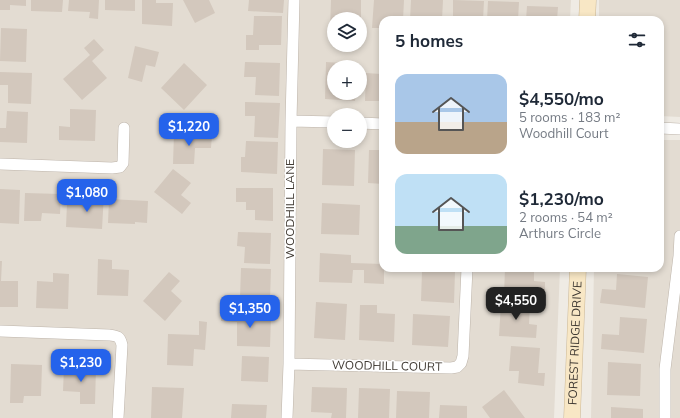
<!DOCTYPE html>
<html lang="en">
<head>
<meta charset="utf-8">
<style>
	body { margin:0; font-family:Mulish,sans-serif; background:#f2f2f3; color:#1f2937; height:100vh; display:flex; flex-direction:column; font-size:15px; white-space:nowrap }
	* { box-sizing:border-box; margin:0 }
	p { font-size:13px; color:#747a83 }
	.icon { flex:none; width:22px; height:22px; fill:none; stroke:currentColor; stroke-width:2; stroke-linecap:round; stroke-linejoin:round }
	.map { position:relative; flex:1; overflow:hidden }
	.panel { position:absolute; left:379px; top:16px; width:285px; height:256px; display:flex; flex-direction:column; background:#fff; border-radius:12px; box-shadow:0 2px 6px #0003 }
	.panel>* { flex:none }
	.tools { position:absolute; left:327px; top:12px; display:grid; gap:8px }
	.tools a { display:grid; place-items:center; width:40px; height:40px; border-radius:50%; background:#fff; box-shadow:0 2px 6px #0003; font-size:20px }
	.price { position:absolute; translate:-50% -34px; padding:0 9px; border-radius:8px; background:#2563eb; color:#fff; font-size:13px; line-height:26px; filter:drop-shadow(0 1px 2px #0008) }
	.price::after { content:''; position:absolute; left:50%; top:24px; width:12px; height:9px; margin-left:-6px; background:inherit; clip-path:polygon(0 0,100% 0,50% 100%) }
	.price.selected { background:#222; color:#fff }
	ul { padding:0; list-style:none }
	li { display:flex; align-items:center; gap:12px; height:100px; padding:0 16px }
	li span { display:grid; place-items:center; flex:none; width:112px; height:80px; border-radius:12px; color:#555 }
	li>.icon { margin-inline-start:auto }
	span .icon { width:48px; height:48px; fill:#fffc; stroke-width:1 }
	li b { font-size:17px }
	h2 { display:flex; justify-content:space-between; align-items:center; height:48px; padding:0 16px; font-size:17px }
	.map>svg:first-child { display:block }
</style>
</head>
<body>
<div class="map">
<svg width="680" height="418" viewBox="0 0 680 418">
	<rect width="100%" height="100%" fill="#efebe4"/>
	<path fill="#e3dcd2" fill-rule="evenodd" d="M0 0H571L570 20H383V268H560L554 418H0ZM334 19H360V45H334ZM334 67H360V93H334ZM334 115H360V141H334Z
		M599 0H680V117L660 116V20H599Z
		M660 140H680V418H591L594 268H660Z"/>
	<path fill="#d3c8bd" d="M0 0H26V6L10 5V10H0Z
		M31 0H63L62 12 31 11Z
		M69 0H99L98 19 89 18 90 12 68 11Z
		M105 0H135V11L105 10Z
		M142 0H156V3H173L172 26 142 24Z
		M183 0H209L215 13 195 23Z
		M249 0H284L283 13 248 11Z
		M331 0H361V19H334V31H330Z
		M374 0H404L403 20H383V28H372Z
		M411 0H443L442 20H410Z
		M453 0 484 1 483 20H453Z
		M488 1 519 2 518 20H487Z
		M527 6 558 7 557 20H526Z
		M254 16H282L281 45H259V50H246V35H253Z
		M1 28 27 29 26 62 0 61Z
		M94 39 104 50 92 61 107 78 82 100 63 79 90 55 84 48Z
		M135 46 159 52 155 67 146 65 142 82 128 78Z
		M245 62 280 63 279 96 255 95 256 77H244Z
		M326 62 342 63 341 67H334V93H356L355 101 325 99Z
		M184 63 207 85 184 110 161 88Z
		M381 64H383V101H365L366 73 381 74Z
		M0 72 32 73 31 104 8 103V85H0Z
		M245 102 280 103 278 138 254 137 255 116H245Z
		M70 109 96 110 95 141 59 140V126L70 127Z
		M7 111 28 112 27 143 0 142V128H6Z
		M174 133 212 135 211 148H195L194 164H173Z
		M246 141 278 142 277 174 241 172V157H245Z
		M323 149 355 150 354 186 322 185Z
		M369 150H383V184L368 183Z
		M173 169 191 183 181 195 191 203 182 214 154 192Z
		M236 188H273V221L255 220V210H246V202H236Z
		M0 189 20 190 19 224 0 223Z
		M90 192 104 193 102 229 66 227 67 203 89 204Z
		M25 193 61 194 60 214 42 213 41 221H24Z
		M109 199 148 201 147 223 135 222V224L108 223Z
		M322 203 360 205 359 235 321 234Z
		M238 232 271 233 270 264 244 263 245 247 237 246Z
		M320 253 351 255V263L383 264V268H384V284L364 283V270H353L352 283 319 282Z
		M98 259 112 260V269L129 270 128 296 97 295Z
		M0 261H2L1 281H18V307H0Z
		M241 268 271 269 270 299 240 298Z
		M505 268H534V281L545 282V297L504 296Z
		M422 271 455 272 454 303 421 301Z
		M169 272 180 281 171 291 182 301 165 321 143 301Z
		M53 273 69 274 68 309 36 308 37 281 53 282Z
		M617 274 648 277 645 308 600 303 602 289 616 290Z
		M316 302 347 304 345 340 314 338Z
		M501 303 530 305 529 324 537 325 536 338 499 336Z
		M360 305H377V313L395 314 394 342 359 340Z
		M221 308H235V316L271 317 270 347 237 346V322L221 321Z
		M413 314 450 316 448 347 412 345Z
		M620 317 647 319 644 353 601 349 602 334 619 335Z
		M199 321 207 322 205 350 194 349 193 366 167 365 168 334 199 335Z
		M511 346 540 348 538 373H545L544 386 518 383 519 371H509Z
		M242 356 269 357 268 382 241 381Z
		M608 362 641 364 640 396 607 395Z
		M11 364 42 365 41 396H24L23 403H10Z
		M64 366 96 368 95 404H80V392L63 391Z
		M152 387 184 388 182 418H151Z
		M312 387 347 388 346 418H331L332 413 311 412Z
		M359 388 390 389 389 418H358Z
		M504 390 525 418H490L482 407Z
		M397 391 430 392 429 418H396Z
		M232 404 267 405 266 418H231Z
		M440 405 467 406V418H439Z
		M611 407 643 409V418H611Z"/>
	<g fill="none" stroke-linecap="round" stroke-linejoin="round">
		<defs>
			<path id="street" d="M291 121 334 122
				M360 123 383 124
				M660 128 680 129
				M0 164 112 168 120 167 123 163 124 128
				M0 331 109 335C117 336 120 336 122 345L118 418
				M289 364 451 368 457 367 461 363 463 356 467 268
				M287 418 289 364 291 121 294 0
				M665 418V369L679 256 680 236"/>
			<g id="secondary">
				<path d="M587 20 588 0"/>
				<path id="s1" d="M572 418 578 268"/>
			</g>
		</defs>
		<use href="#street" stroke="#bdb4aa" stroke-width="12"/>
		<use href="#secondary" stroke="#cbb898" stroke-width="17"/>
		<use href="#street" stroke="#fff" stroke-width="11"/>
		<use href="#secondary" stroke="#f8e7c5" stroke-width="16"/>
	</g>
	<g text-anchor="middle" stroke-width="3" stroke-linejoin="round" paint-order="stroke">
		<g font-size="12" fill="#413b34" stroke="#fff">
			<text transform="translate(290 209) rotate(-90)" y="4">WOODHILL LANE</text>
			<text dy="4" stroke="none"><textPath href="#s1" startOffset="75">FOREST RIDGE DRIVE</textPath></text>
			<text transform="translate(387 366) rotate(1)" y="4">WOODHILL COURT</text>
		</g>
	</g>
</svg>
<div class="tools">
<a><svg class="icon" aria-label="layers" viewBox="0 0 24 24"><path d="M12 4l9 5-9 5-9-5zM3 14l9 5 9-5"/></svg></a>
<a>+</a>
<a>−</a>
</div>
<b class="price" style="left:189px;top:147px">$1,220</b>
<b class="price" style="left:87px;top:213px">$1,080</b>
<b class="price selected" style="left:516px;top:321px">$4,550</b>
<b class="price" style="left:250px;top:329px">$1,350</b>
<b class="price" style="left:81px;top:383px">$1,230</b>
<section class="panel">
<h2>5 homes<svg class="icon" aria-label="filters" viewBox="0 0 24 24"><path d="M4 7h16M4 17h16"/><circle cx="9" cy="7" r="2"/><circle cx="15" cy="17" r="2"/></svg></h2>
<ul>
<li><span style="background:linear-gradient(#a9c7e8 60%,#b9a48a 0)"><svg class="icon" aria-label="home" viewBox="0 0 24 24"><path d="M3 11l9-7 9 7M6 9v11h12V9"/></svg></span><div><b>$4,550/mo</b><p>5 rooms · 183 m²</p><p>Woodhill Court</p></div></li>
<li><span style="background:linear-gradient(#bfe0f5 65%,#7fa58c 0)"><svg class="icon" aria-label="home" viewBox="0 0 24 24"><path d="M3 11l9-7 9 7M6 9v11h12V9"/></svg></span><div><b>$1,230/mo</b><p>2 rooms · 54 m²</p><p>Arthurs Circle</p></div></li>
</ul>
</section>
</div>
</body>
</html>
